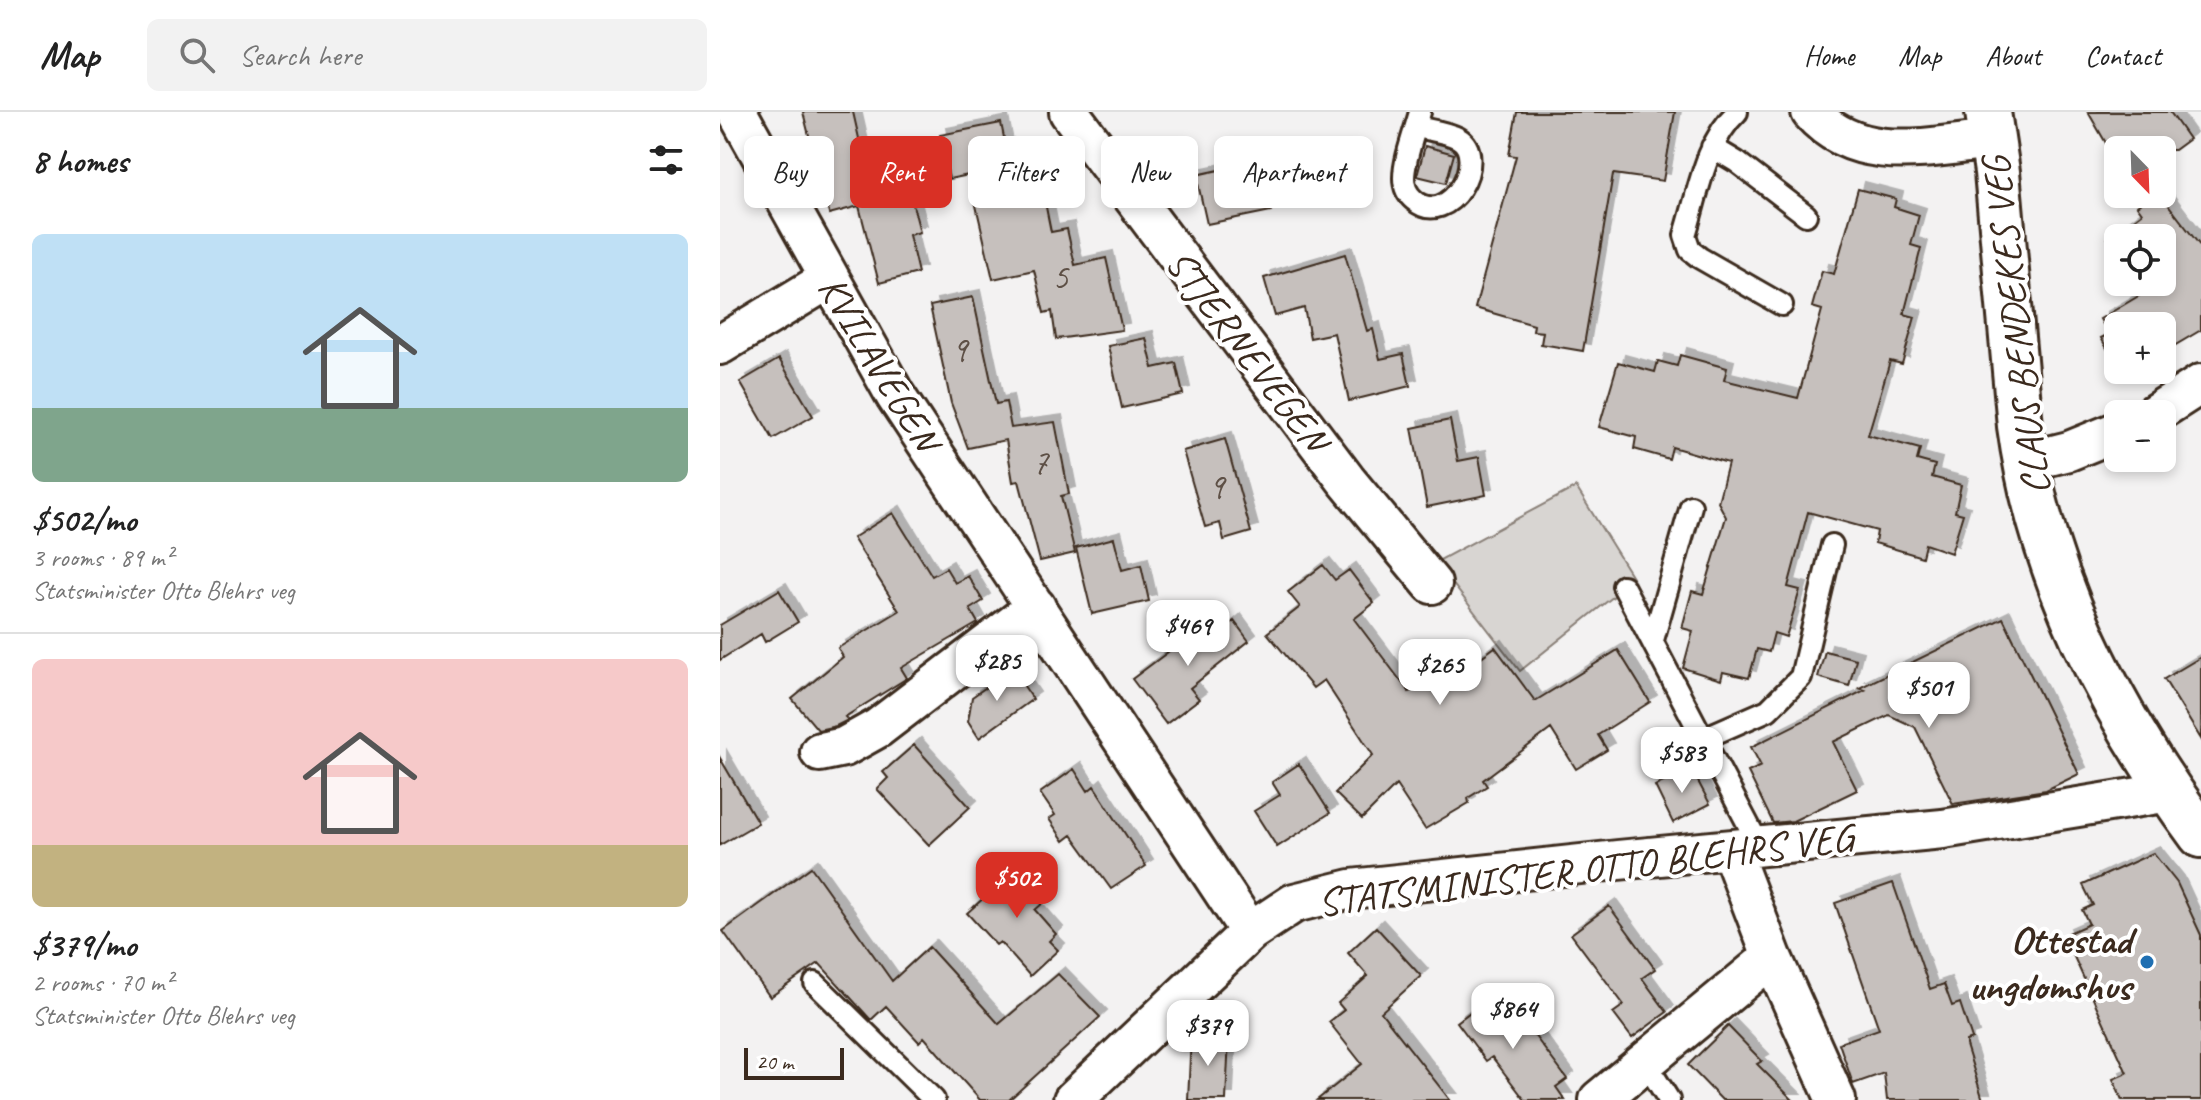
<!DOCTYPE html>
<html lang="en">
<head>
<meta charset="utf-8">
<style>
	body { margin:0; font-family:Caveat,sans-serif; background:#f2f2f2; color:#222; height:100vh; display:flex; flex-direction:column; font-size:30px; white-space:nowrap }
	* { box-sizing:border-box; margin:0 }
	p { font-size:26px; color:#767676 }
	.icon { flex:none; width:44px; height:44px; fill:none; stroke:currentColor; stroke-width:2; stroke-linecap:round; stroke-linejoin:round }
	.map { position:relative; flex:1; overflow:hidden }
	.panel { display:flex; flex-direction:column; background:#fff; width:720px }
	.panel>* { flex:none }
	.banner { position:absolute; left:24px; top:24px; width:760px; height:72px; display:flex; gap:16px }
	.needle { width:52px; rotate:157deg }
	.buttons { position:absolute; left:1384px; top:24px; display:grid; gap:16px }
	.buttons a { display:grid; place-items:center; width:72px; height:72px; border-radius:12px; background:#fff; box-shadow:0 4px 12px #0003; font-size:40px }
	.scale { position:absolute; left:24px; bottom:20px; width:100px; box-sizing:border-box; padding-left:8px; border:4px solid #3b2a1e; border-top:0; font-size:22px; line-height:28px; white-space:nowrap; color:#3b2a1e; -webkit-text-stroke:6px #fff; paint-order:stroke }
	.price { position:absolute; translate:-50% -68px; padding:0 18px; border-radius:16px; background:#fff; color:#222; font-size:26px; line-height:52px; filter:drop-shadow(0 2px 4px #0008) }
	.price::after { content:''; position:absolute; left:50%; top:48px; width:24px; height:18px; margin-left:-12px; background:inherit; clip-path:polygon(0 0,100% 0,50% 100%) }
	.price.current { background:#d93025; color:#fff }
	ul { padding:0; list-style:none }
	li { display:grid; align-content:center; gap:16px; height:424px; padding:0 32px }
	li+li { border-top:2px solid #e0e0e0 }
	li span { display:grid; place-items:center; height:248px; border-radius:12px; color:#555 }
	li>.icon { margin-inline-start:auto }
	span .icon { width:144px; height:144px; fill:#fffc; stroke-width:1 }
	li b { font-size:34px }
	h2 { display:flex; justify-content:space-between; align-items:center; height:96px; padding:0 32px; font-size:34px }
	.pill { padding:0 28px; border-radius:12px; background:#fff; box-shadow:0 4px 12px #0003; font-size:28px; line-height:72px }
	.pill.current { background:#d93025; color:#fff }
	header { display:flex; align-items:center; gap:48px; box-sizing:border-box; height:112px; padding:0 40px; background:#fff; border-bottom:2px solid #e0e0e0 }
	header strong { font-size:38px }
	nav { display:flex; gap:44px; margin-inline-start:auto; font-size:28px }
	.search { width:560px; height:72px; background:#f2f2f2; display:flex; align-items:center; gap:20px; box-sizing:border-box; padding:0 28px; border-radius:12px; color:#767676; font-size:30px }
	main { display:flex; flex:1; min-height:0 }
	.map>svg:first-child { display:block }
</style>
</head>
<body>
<header>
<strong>Map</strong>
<div class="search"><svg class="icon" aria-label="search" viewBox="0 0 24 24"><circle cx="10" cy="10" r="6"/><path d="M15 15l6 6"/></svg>Search here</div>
<nav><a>Home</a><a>Map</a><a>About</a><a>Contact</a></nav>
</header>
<main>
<section class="panel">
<h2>8 homes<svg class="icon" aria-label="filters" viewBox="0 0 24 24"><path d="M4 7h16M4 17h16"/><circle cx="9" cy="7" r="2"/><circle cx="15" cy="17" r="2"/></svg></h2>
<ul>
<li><span style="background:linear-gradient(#bfe0f5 70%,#7fa58c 0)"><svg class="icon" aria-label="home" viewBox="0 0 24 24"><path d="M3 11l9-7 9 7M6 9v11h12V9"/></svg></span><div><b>$502/mo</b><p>3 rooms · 89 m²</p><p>Statsminister Otto Blehrs veg</p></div></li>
<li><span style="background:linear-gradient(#f6c9c9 75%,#c2b280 0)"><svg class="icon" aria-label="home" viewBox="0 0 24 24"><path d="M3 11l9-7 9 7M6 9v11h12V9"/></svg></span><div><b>$379/mo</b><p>2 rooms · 70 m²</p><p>Statsminister Otto Blehrs veg</p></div></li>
</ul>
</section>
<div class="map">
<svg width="1481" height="988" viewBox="0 0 1481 988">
	<defs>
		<filter id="shadow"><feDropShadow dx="7" dy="-7" stdDeviation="0" flood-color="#0004"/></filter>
	</defs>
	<rect width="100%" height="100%" fill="#f3f2f2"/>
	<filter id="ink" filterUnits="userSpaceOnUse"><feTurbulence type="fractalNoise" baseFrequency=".0125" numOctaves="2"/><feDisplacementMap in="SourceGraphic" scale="16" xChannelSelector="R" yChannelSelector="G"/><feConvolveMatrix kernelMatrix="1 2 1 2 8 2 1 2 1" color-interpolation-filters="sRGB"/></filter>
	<g filter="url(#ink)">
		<path fill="#d8d5d2" stroke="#8a8078" stroke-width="2" d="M856 375 914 468 800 559 716 450Z"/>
		<path fill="#c6c0bd" stroke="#3b2a1e" stroke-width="2" filter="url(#shadow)" d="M83 0H133L150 75 186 66 200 120 189 123 198 161 159 171 139 94 109 102Z
			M797 0H955L943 69 893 62 863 239 821 232 823 220 813 219 814 213 755 196 796 44 789 43Z
			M1368 0H1450L1469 27 1454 38H1390Z
			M281 11 292 65 319 60 331 120 347 117 355 153 386 146 402 218 336 227 332 199 324 201 314 158 273 167 249 63 229 67 220 23Z
			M705 34 734 42 726 71 697 64Z
			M541 49 551 99 487 112 476 63Z
			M1138 77 1176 87 1174 95 1199 103 1191 133 1201 136 1184 202 1195 205 1182 252 1170 249 1148 323 1200 337 1197 348 1215 353 1212 365 1241 373 1235 400 1243 402 1231 441 1205 432 1202 445 1155 431 1157 419 1088 400 1068 475 1080 478 1066 525 1054 521 1049 540 1037 537 1029 566 1003 560 1001 568 963 556 973 519 962 516 972 479 983 482 1006 405 998 390 1008 351 952 335 949 347 914 337 916 325 879 315 898 250 935 260 938 249 957 254 960 243 1007 256 1004 268 1078 286 1102 198 1092 195 1102 159 1114 162Z
			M1433 82H1440L1481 135V218L1442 241V214H1398V255L1381 226 1389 222 1380 207 1442 170V126H1389L1422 101 1417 94Z
			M625 142 647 219 653 217 660 247 683 242 690 274 629 289 614 221 590 226 584 196 555 204 544 166Z
			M253 185 276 292 286 290 291 316 335 310 349 382 341 384 355 441 320 449 299 369 293 370 286 328 248 336 231 291 210 194Z
			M426 226 433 256 456 251 463 282 402 296 388 234Z
			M59 247 93 304 53 327 20 270Z
			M730 308 738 349 759 345 766 383 707 395 692 316Z
			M505 327 531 420 504 428 500 411 485 415 463 339Z
			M173 401 212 464 226 456 235 471 248 464 263 489 250 497 258 511 181 556 187 566 125 605 128 608 116 614 98 618 72 587 123 545 118 536 179 499 133 426Z
			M394 426 402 458 421 453 429 489 372 502 356 436Z
			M603 453 615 468 629 458 654 491 634 507 689 580 716 563 723 573 775 535 815 589 898 538 930 590 878 623 887 638 856 657 831 617 763 668 767 674 748 686 749 691 705 717 676 673 642 707 615 681 653 643 604 568 593 576 547 521 580 495 568 480Z
			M59 478 78 510 45 530 41 522 0 548V513Z
			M1283 506 1359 662 1326 678 1233 692 1195 615 1169 603 1113 630 1137 678 1073 709 1053 711 1028 660 1041 654 1031 635 1145 578 1139 576Z
			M492 507 502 519 514 509 529 529 470 576 479 587 446 612 412 567Z
			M1105 539 1136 547 1129 574 1098 565Z
			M1481 545V627L1444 567Z
			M292 557 313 587 259 626 248 609 252 585Z
			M194 633 250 695 209 733 157 677 168 666 163 660Z
			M0 646 38 711 0 733Z
			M579 652 610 701 557 735 534 699 560 683 552 670Z
			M971 656 990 692 953 711 935 674Z
			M354 657 368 679 374 674 426 754 391 777 352 723 344 729 329 707 335 703 320 681Z
			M1433 741 1457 771 1481 823V988H1402L1393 967 1407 961 1344 823 1369 812 1362 798 1373 793 1363 773Z
			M91 755 172 869 209 835 279 912 338 862 380 905 289 988H260L204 925 199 930 166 894 151 908 99 851 50 885 3 819Z
			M296 757H306L331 784 315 798 336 822 329 829 338 838 310 864 280 830 276 833 247 801Z
			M1173 771 1210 877 1224 872 1232 894 1240 891 1252 927 1246 929V933L1263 988H1167L1164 961 1133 972 1119 931 1159 917 1115 791Z
			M889 794 935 857 922 866 947 900 912 926 893 901 904 893 851 822Z
			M656 815 701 864 661 900 730 988H597L642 952 609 910 624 898 618 891 648 864 628 841Z
			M774 882 802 919 808 915 847 967 836 975 845 988H805L772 945 766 949 737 910Z
			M1008 914 1042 949 1037 952 1073 988H1002L968 953Z
			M471 923 509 925 506 988H468Z"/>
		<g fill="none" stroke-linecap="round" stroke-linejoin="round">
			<defs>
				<path id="service" d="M1017 0C985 30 978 82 965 123L970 138 980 146 1062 193
					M697 15C709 18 727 20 738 26 770 44 729 119 694 88 688 83 684 75 684 66 684 47 695 19 700 0
					M992 35 1017 50 1086 103
					M903 474 1040 735
					M933 528 971 394
					M984 626 1048 598 1081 565 1112 433
					M95 871 214 988
					M925 950 949 988"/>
				<path id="minor" d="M17 0 175 283 530 820
					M349 0 626 368 712 472
					M1091 0C1138 54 1211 34 1272 28
					M0 233 109 167
					M1434 302 1481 272
					M1305 350 1349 339 1398 319
					M100 640 124 635 158 616 316 495
					M1011 738 1052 845 1116 988
					M353 988 530 820 574 791 631 777 898 748 1223 717 1450 680
					M879 988 1052 845"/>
				<path id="tertiary" d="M1268 0 1277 60 1300 314C1321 466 1391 601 1481 723"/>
			</defs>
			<use href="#service" stroke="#3b2a1e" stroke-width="26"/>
			<use href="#minor" stroke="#3b2a1e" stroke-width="44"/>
			<use href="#tertiary" stroke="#3b2a1e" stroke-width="50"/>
			<use href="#service" stroke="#fff" stroke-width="20"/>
			<use href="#minor" stroke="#fff" stroke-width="38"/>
			<use href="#tertiary" stroke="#fff" stroke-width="44"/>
		</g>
	</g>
	<circle fill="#1f6fb2" stroke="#fff" stroke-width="3" cx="1427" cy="850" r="8"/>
	<g text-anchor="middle" stroke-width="8" stroke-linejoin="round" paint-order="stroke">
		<g font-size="36" fill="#5e5046">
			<text x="340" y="177">5</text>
			<text x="239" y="249">9</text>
			<text x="320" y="362">7</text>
			<text x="496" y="386">9</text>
		</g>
		<g font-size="40" fill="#3b2a1e" stroke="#fff">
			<text transform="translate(1295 214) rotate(-97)" y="14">CLAUS BENDEKES VEG</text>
			<text transform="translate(528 238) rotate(53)" y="14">STJERNEVEGEN</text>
			<text transform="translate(160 251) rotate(59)" y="14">KVILAVEGEN</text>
			<text transform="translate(865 757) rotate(-7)" y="14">STATSMINISTER OTTO BLEHRS VEG</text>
		</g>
		<g font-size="40" font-weight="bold" fill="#3b2a1e" stroke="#fff" text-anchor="end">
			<text x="1411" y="841">Ottestad<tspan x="1411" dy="46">ungdomshus</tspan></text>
		</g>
	</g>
</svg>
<div class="buttons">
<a><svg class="needle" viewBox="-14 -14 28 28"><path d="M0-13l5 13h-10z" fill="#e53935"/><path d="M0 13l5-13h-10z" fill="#767676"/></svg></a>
<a><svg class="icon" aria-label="locate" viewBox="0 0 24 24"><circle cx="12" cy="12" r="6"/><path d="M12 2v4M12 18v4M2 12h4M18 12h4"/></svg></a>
<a>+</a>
<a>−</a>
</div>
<div class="scale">20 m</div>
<b class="price" style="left:468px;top:556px">$469</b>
<b class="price" style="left:277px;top:591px">$285</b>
<b class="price" style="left:720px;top:595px">$265</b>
<b class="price" style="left:1209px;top:618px">$501</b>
<b class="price" style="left:962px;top:683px">$583</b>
<b class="price current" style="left:297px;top:808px">$502</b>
<b class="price" style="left:793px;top:939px">$864</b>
<b class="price" style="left:488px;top:956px">$379</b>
<div class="banner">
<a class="pill">Buy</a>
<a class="pill current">Rent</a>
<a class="pill">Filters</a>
<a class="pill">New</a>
<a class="pill">Apartment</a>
</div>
</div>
</main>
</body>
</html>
